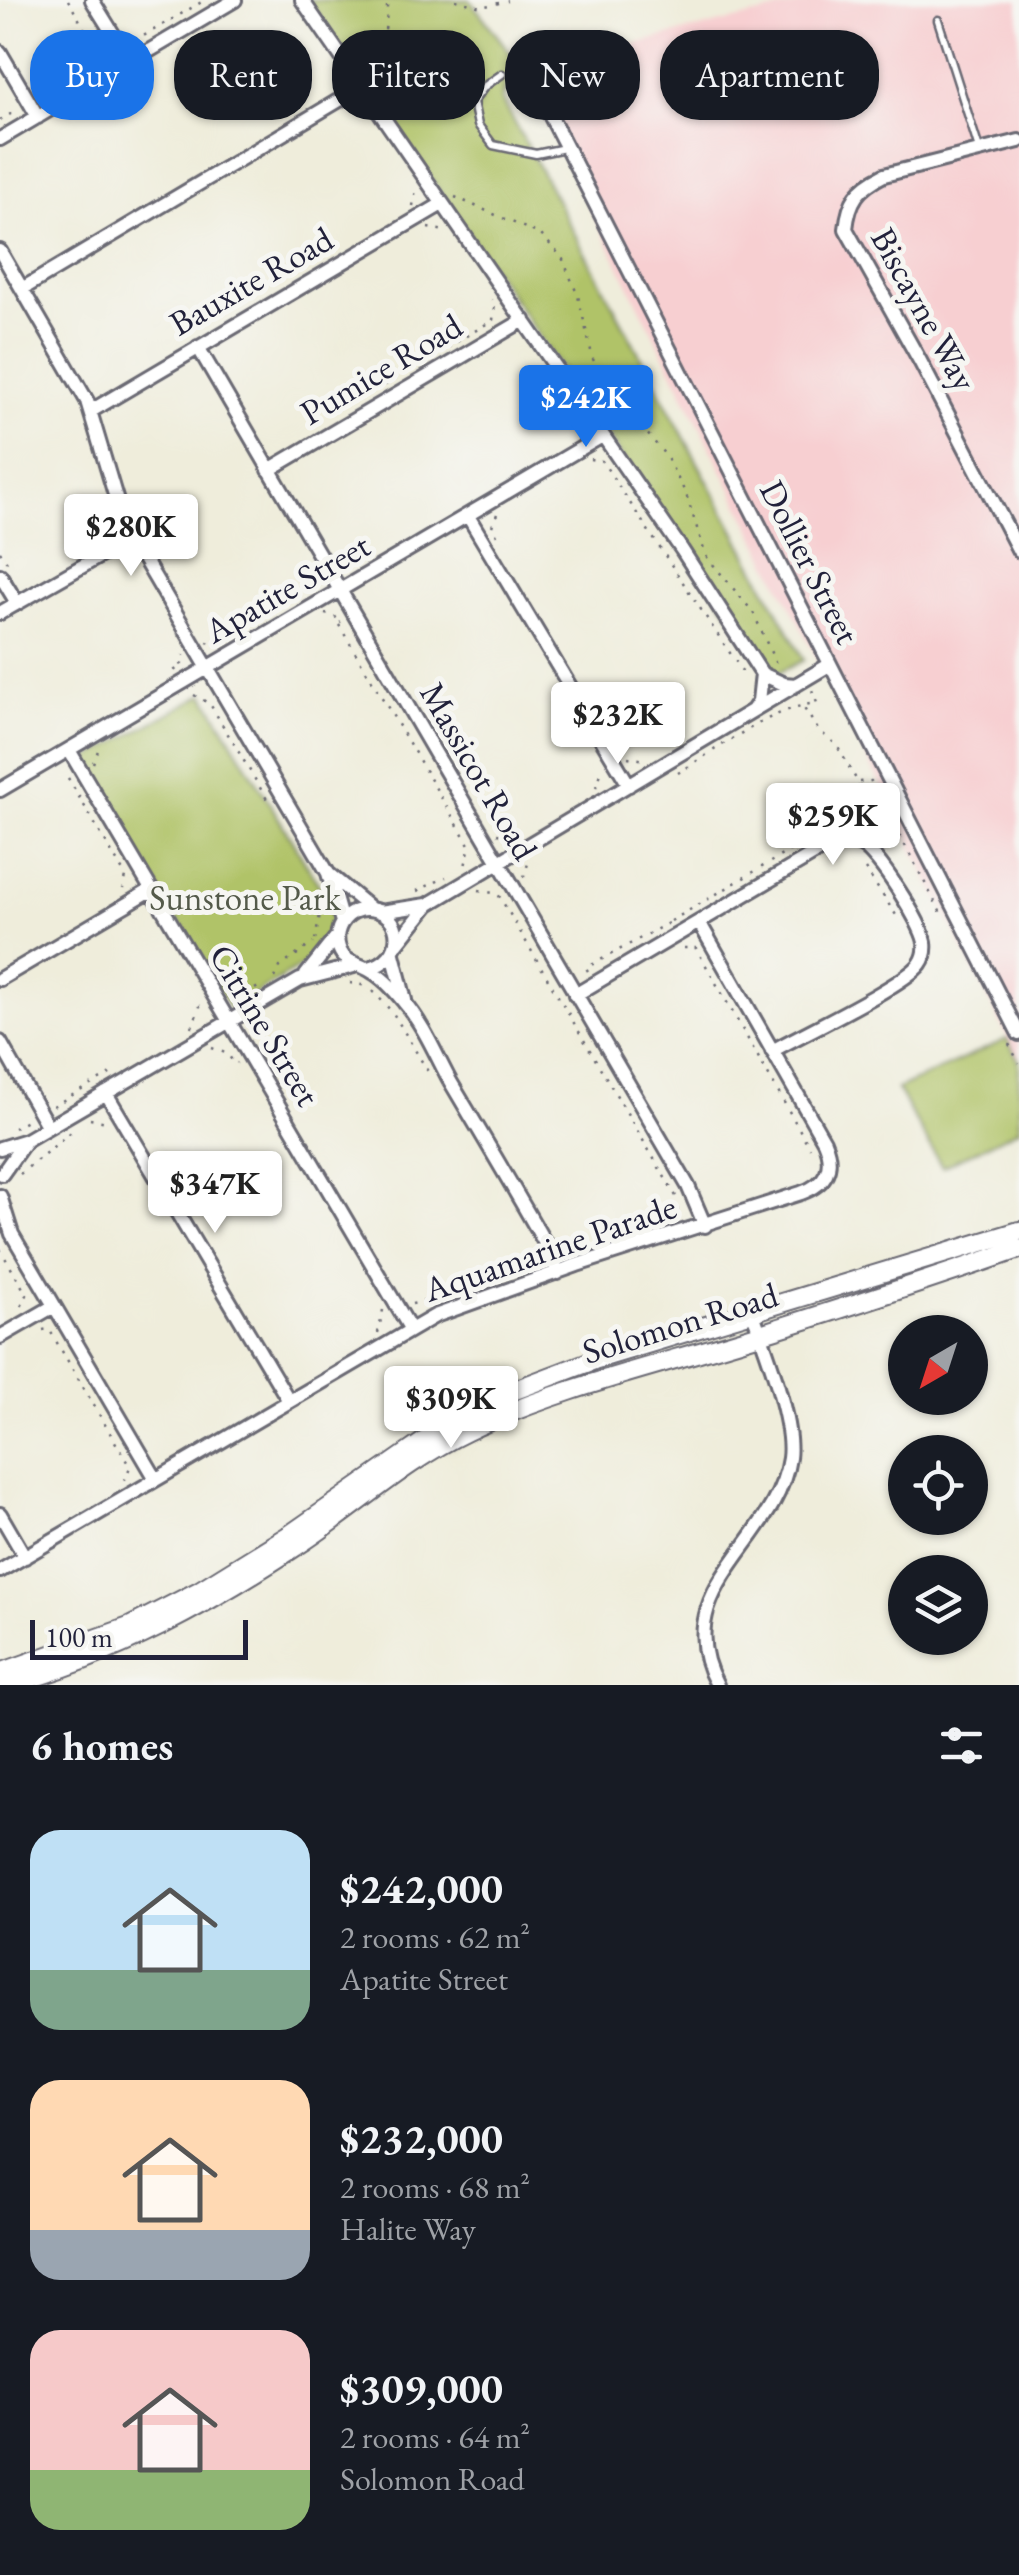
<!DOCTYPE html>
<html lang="en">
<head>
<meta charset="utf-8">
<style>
	body { margin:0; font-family:"EB Garamond",serif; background:#242831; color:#f1f3f6; height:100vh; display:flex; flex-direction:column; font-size:38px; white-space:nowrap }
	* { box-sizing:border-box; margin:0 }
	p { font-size:32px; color:#9ea1a6 }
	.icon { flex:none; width:55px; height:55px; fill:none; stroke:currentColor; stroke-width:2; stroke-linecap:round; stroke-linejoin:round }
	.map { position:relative; height:1685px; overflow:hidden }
	.details { display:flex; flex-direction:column; background:#171b24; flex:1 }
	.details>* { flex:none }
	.top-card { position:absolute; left:30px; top:30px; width:960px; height:90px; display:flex; gap:20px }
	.needle { width:65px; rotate:219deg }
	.fabs { position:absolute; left:888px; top:1315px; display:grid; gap:20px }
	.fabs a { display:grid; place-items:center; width:100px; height:100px; border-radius:50%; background:#171b24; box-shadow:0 2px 8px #0004; font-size:50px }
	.scale { position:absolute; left:30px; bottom:25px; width:218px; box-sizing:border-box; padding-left:10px; border:5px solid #22223b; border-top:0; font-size:28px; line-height:35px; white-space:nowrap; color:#22223b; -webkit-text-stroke:8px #f6f6f2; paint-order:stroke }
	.price { position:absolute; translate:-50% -85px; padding:0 22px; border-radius:10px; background:#fff; color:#222; font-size:32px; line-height:65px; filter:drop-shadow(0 2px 5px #0008) }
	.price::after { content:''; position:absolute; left:50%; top:60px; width:30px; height:22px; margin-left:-15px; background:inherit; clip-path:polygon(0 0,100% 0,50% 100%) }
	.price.on { background:#1a73e8; color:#fff }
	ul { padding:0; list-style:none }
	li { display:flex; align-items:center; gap:30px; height:250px; padding:0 30px }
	li span { display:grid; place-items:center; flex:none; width:280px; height:200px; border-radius:30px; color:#555 }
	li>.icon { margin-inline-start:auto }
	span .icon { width:120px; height:120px; fill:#fffc; stroke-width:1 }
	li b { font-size:42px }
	h2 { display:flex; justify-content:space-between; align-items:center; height:120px; padding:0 30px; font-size:42px }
	.chip { padding:0 35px; border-radius:40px; background:#171b24; box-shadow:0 2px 8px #0004; font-size:35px; line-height:90px }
	.chip.on { background:#1a73e8; color:#fff }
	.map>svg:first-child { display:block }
</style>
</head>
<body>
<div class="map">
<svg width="1019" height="1685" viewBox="0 0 1019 1685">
	<rect width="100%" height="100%" fill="#f6f6f2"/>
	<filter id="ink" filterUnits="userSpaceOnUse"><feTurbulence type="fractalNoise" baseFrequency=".01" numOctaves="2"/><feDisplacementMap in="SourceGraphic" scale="20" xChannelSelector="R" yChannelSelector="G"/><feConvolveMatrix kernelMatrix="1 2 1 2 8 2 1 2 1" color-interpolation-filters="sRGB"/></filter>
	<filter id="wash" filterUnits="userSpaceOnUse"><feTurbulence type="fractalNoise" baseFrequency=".0048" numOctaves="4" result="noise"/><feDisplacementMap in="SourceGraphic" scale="40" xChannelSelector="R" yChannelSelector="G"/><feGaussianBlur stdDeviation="2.25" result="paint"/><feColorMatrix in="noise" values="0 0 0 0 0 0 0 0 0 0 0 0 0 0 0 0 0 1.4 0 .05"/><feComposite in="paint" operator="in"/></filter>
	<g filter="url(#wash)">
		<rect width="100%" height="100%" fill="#efeddb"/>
		<path fill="#f7cfd1" d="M818 0H1019V1060L521 71Z"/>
		<path fill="#b0c367" stroke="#697251" stroke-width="2.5" d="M308 0H470L516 60 502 99 804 660 772 676 767 668Z
			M204 694 334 910 323 953 230 1009 83 761Z
			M1007 1039 1019 1061V1129L942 1167 897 1089Z"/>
	</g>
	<g filter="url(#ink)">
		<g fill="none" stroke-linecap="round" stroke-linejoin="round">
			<defs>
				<path id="service" d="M938 20 979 149
					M502 74 485 86 473 102 478 125 493 145 536 154 565 148"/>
				<path id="minor" d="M92 0 131 63
					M302 0 682 550 762 674
					M0 52 38 117
					M551 117 1019 1034
					M0 139 235 0
					M1019 141 884 175C858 188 849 200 846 229L920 361 1019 551
					M0 251 87 401 124 525 328 873 342 922
					M22 289 363 86
					M198 347 688 1186 705 1226
					M91 411 442 204
					M269 470 524 320
					M468 516 629 785
					M0 575 17 603
					M0 613 132 538
					M753 710 759 701 762 674 784 684 796 685
					M69 750 411 1330
					M0 790 602 436
					M330 875 371 909
					M380 912 427 905
					M397 944 429 904 829 665
					M393 954 405 1000
					M368 968C406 961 406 911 368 909 349 908 334 926 338 944 342 964 357 962 371 971 382 977 396 992 404 1002 423 1024 436 1055 450 1081 482 1135 515 1190 546 1245L558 1273
					M306 975 337 936
					M0 979 151 890
					M575 995 831 844C841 840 850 839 861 845 878 853 921 922 925 942 926 950 925 957 920 964 905 985 800 1035 772 1051
					M0 1042 48 1127
					M106 1093 289 1401
					M0 1148 26 1140 300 980 354 966
					M2 1174 26 1140
					M0 1196 12 1234 156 1479
					M0 1337 54 1306
					M0 1514 25 1557
					M0 1571 435 1316 577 1265 801 1193C827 1184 835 1167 824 1141L699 922
					M717 1685C665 1589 777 1543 789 1458 794 1422 765 1347 752 1311"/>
				<path id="secondary" d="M0 1673 129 1627 199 1591 291 1534 445 1427 507 1393 594 1360 1019 1231
					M6 1685C114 1657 212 1602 304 1541 358 1505 408 1459 467 1431 561 1387 661 1365 760 1334 847 1307 933 1279 1019 1249"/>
			</defs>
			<use href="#service" stroke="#6a6973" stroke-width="11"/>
			<use href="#minor" stroke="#6a6973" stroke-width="18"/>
			<use href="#secondary" stroke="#6a6973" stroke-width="22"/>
			<path stroke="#6a6973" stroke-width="2.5" stroke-dasharray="2.5 8" stroke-linecap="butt" d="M68 0 102 59
				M456 0 481 7 508 1
				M135 41 205 0
				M359 56C397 37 440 65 470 87
				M335 85V70
				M383 92C376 60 388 32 387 0
				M40 96 111 55
				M0 120 16 111
				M455 197 541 235 562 257 578 296 593 359 601 378 666 456 686 494 706 556 753 612 776 664
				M413 206 416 190
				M428 228 445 231
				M385 385 493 320 495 305 491 300
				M590 459 602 461 746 677
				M497 514 492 526 501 542
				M103 538 108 522
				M0 551 7 562
				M325 614 335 616 339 624 341 622
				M339 625 470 846 465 866
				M207 642 218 645 225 640 226 642
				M176 671 174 668 182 664 184 655
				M194 695 210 704 268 801
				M628 757 645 760
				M93 763 99 748
				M678 773C716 750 773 707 817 703L812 690
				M68 778 126 877 123 889
				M859 782 871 781 943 917
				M596 787 603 768
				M497 834 514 838
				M865 869 900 921
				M524 877 529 860
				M479 890 498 894 677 1198
				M417 891 446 877
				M671 921 836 823 864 822 871 818 873 809 836 744 819 731 803 707
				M315 940 322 904
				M684 948H696L810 1148
				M588 971 586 968 670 922 671 924
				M275 978 280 967 313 943
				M350 983 367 986
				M373 991 393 1013 430 1075
				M228 993 237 999 260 986
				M192 1027 200 1006 205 1004
				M253 1036 257 1020
				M1009 1044 1019 1063
				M212 1048 228 1054 234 1064 237 1063
				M53 1106 112 1073
				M90 1119 107 1122
				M14 1128 29 1120
				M20 1174 76 1128
				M674 1221 679 1205
				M0 1249 27 1295 21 1307
				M528 1266 532 1250
				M412 1304 448 1296
				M43 1330 49 1329 130 1467 124 1482
				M378 1333 383 1310"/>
			<use href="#service" stroke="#fff" stroke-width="6"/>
			<use href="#minor" stroke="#fff" stroke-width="12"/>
			<use href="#secondary" stroke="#fff" stroke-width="18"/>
		</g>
	</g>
	<g text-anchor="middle" stroke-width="10" stroke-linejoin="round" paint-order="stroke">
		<g font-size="35" fill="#22223b" stroke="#f6f6f2">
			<text transform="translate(251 281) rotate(-30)" y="12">Bauxite Road</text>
			<text transform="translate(924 309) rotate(61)" y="12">Biscayne Way</text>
			<text transform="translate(381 369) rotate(-31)" y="12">Pumice Road</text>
			<text transform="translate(810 562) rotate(63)" y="12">Dollier Street</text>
			<text transform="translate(287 588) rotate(-30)" y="12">Apatite Street</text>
			<text transform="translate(479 771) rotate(60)" y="12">Massicot Road</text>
			<text transform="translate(265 1025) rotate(59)" y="12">Citrine Street</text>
			<text transform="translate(550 1248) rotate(-19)" y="12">Aquamarine Parade</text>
			<text transform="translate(680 1323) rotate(-17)" y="12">Solomon Road</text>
		</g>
		<g font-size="35" fill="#545a4a" stroke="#f6f6f2">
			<text x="245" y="910">Sunstone Park</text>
		</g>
	</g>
</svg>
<div class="fabs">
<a><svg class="needle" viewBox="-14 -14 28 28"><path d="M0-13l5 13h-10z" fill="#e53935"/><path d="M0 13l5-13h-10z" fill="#9ea1a6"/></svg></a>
<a><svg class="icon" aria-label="locate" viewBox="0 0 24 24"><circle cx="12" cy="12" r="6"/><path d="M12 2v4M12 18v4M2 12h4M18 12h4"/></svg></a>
<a><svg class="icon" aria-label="layers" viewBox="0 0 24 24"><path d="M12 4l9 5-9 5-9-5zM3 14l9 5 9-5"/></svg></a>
</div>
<div class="scale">100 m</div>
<b class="price on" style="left:586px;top:450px">$242K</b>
<b class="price" style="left:131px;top:579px">$280K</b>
<b class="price" style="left:618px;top:767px">$232K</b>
<b class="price" style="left:833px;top:868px">$259K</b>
<b class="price" style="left:215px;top:1236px">$347K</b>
<b class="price" style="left:451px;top:1451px">$309K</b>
<div class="top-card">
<a class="chip on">Buy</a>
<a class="chip">Rent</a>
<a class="chip">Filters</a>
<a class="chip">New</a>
<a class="chip">Apartment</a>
</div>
</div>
<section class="details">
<h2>6 homes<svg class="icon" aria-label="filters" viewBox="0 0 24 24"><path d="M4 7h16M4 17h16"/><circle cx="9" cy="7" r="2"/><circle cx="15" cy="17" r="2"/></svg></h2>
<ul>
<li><span style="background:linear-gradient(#bfe0f5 70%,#7fa58c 0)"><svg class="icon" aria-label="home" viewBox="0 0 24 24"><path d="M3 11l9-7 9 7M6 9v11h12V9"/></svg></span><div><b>$242,000</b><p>2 rooms · 62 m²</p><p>Apatite Street</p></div></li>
<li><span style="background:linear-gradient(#ffd9b3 75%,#9aa5b1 0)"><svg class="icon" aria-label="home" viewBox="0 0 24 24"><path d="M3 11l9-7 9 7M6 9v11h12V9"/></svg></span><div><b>$232,000</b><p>2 rooms · 68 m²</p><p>Halite Way</p></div></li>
<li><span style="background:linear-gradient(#f6c9c9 70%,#8fb573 0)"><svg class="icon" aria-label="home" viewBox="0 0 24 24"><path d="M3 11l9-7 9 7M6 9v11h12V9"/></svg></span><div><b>$309,000</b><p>2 rooms · 64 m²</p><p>Solomon Road</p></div></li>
</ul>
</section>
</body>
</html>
